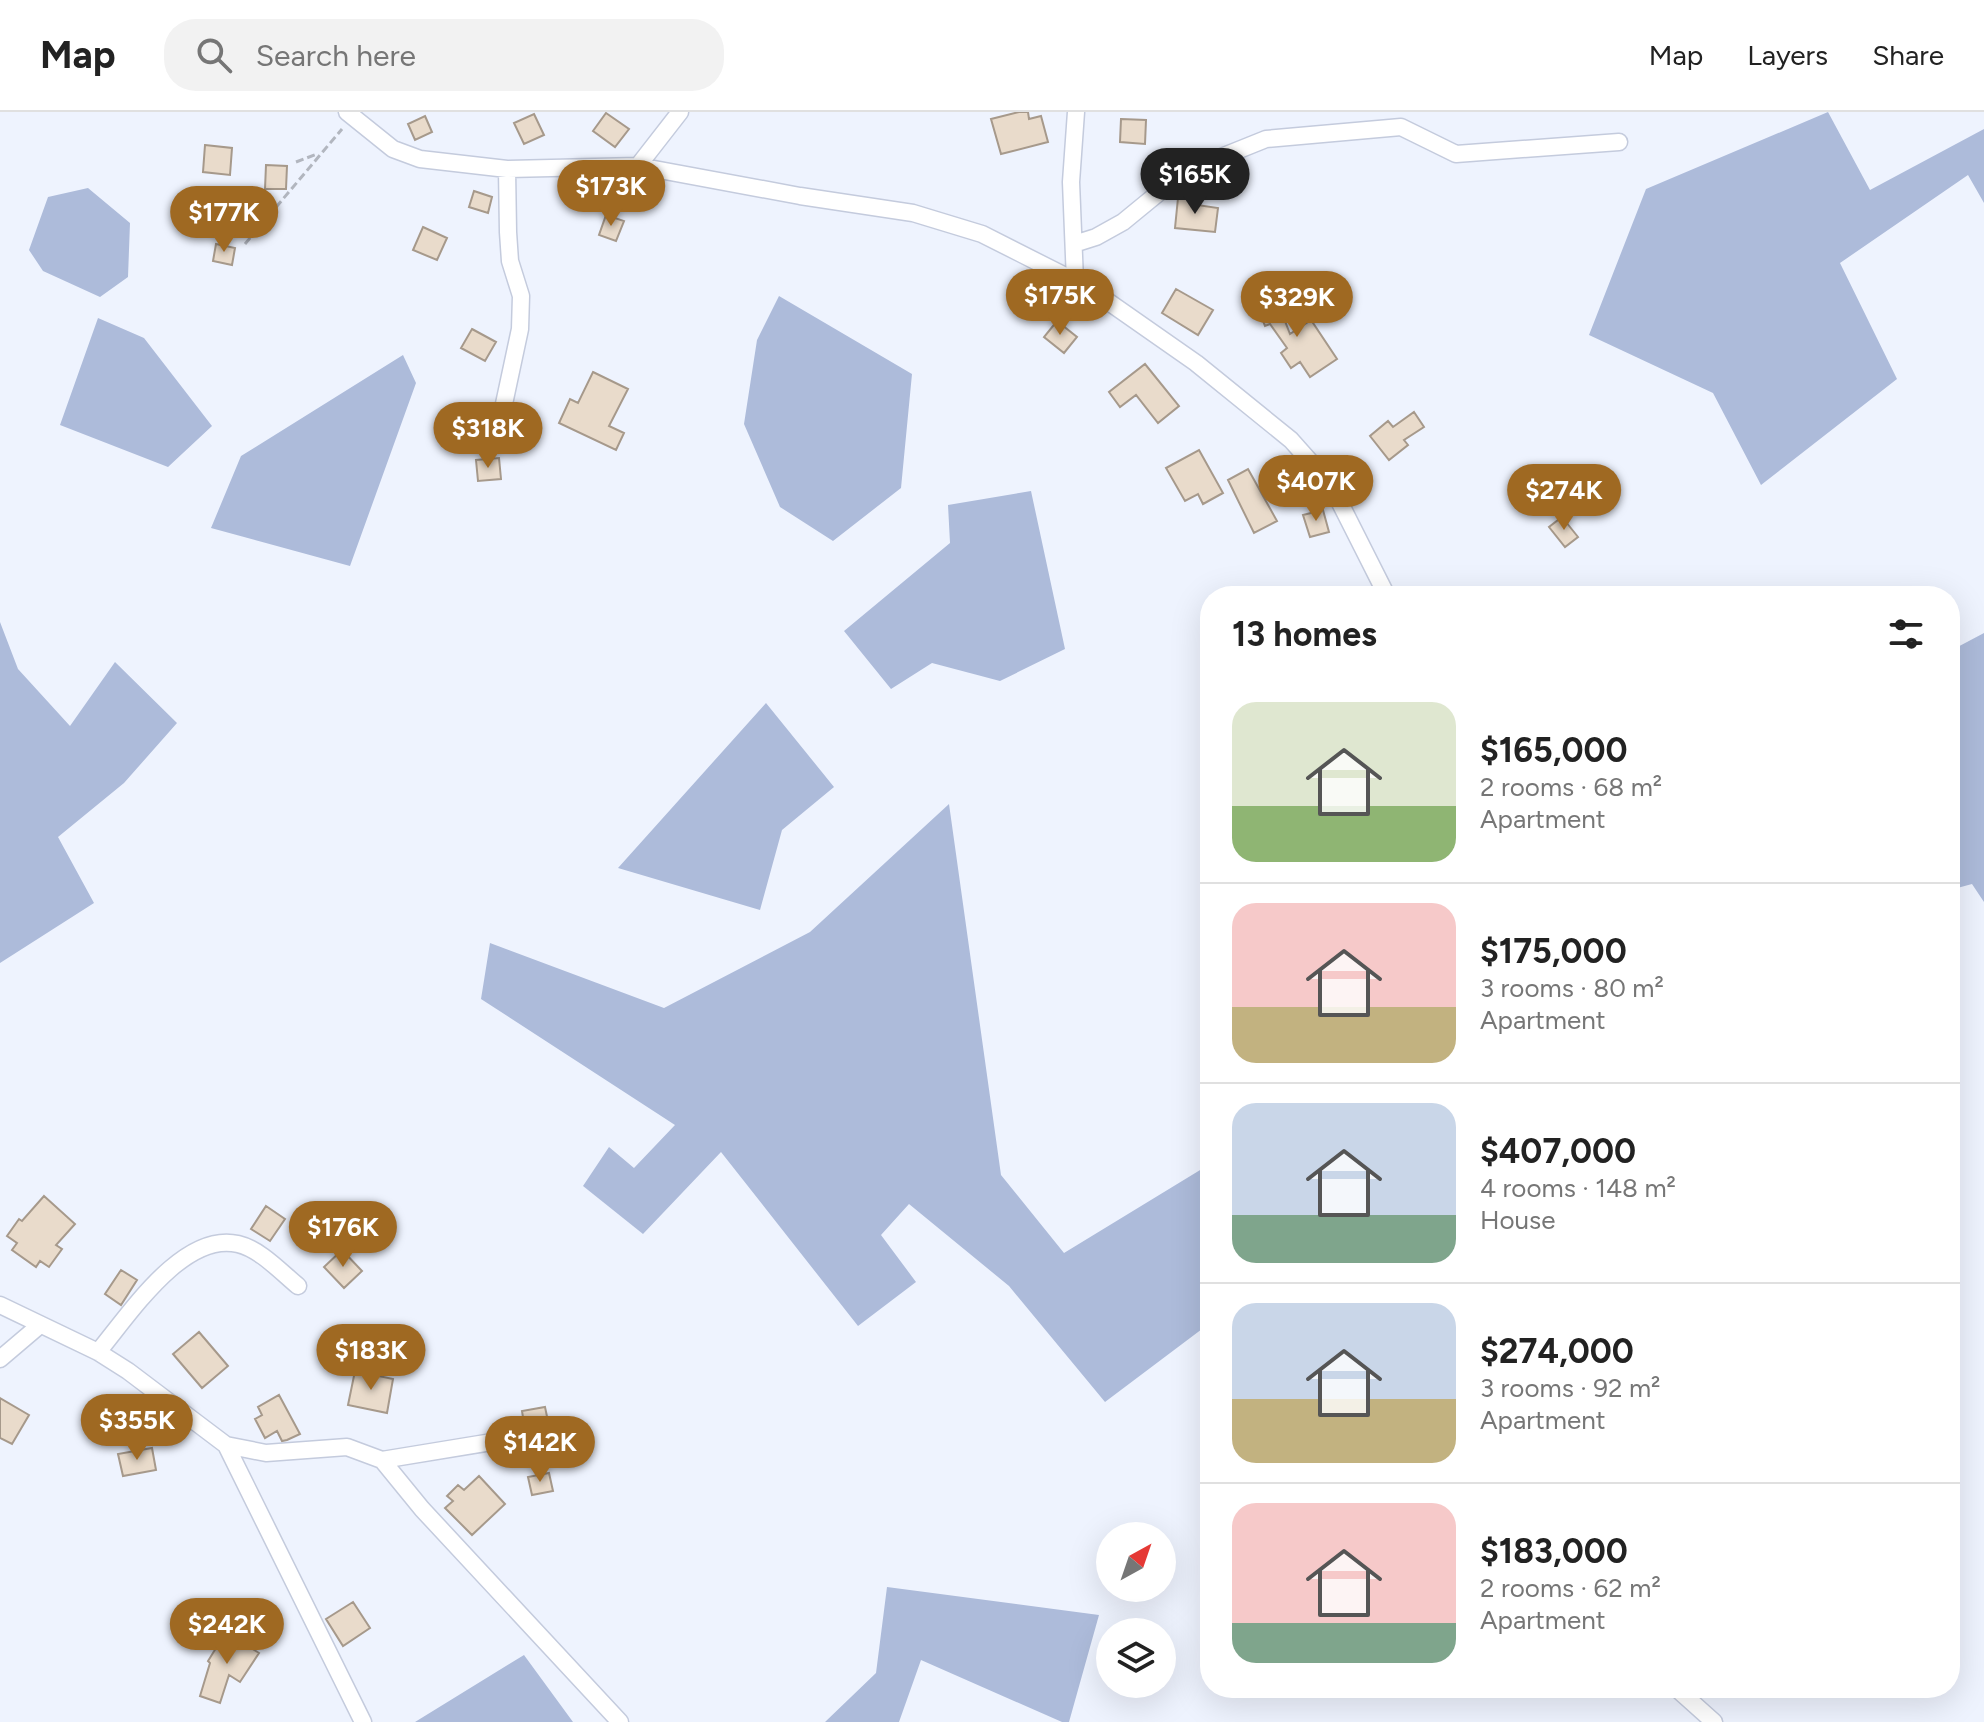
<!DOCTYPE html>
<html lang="en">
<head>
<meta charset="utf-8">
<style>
	body { margin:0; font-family:Figtree,sans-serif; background:#f2f2f2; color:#222; height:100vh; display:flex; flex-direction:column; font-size:30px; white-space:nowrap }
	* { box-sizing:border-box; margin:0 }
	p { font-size:26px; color:#767676 }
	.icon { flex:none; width:44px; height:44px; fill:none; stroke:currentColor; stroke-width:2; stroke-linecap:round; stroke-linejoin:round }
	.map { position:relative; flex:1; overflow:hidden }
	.drawer { position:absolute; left:1200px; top:474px; width:760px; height:1112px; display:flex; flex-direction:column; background:#fff; border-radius:32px; box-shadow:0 8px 32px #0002 }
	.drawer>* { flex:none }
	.needle { width:52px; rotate:40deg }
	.fabs { position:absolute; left:1096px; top:1410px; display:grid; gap:16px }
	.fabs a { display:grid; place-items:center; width:80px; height:80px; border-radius:50%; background:#fff; box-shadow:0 8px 32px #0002; font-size:40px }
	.price { position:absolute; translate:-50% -68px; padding:0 18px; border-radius:28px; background:#9f6922; color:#fff; font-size:26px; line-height:52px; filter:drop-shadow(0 2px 4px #0008) }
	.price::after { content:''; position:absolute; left:50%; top:48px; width:24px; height:18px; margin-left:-12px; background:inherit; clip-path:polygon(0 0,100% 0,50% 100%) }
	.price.current { background:#222; color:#fff }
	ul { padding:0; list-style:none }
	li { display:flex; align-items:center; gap:24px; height:200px; padding:0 32px }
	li+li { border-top:2px solid #e0e0e0 }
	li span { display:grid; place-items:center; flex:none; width:224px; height:160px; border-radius:24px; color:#555 }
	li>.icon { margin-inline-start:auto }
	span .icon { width:96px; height:96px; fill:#fffc; stroke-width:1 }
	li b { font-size:34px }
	h2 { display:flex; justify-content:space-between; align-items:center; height:96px; padding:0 32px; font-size:34px }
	header { display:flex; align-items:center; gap:48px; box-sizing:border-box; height:112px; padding:0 40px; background:#fff; border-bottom:2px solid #e0e0e0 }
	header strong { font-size:38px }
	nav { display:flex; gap:44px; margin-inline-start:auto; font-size:28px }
	.search { width:560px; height:72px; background:#f2f2f2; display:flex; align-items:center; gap:20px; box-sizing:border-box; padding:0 28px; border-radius:32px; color:#767676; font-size:30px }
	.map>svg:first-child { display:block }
</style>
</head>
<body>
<header>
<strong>Map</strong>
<div class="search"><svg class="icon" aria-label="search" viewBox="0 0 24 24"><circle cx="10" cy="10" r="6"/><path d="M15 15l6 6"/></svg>Search here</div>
<nav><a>Map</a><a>Layers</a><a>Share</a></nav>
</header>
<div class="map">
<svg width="1984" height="1610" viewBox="0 0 1984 1610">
	<rect width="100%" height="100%" fill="#eef3fe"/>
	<path fill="#adbbda" d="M1828 0 1870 78 1984 17V91L1968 63 1840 151 1897 267 1761 373 1713 281 1589 223 1646 77Z
		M88 76 130 111 128 165 100 185 43 159 29 138 48 85Z
		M779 184 912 262 901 376 833 429 780 395 744 312 757 228Z
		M98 206 144 226 212 314 168 355 60 313Z
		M403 243 416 271 350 454 211 416 241 344Z
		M1031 379 1065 537 1000 569 932 551 891 577 844 519 950 431 948 393Z
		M0 510 18 557 70 614 115 550 177 611 124 671 58 725 94 791 0 851Z
		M1984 521V790L1972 772 1950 778V539Z
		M766 591 834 675 782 718 760 798 618 756Z
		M949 692 1001 1063 1064 1141 1210 1052V1211L1105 1290 1009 1174 909 1092 881 1123 916 1170 858 1214 721 1040 643 1122 583 1074 609 1035 634 1056 675 1013 481 887 490 831 664 896 810 820Z
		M887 1475 1099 1503 1069 1610H1062L921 1548 899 1610H825L876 1561Z
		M524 1543 573 1610H415Z"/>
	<path fill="#e9dbcb" stroke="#a6998b" stroke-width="2" d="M1019 0H1028L1029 7 1041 4 1048 30 1001 42 991 7Z
		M606 1 629 17 615 35 593 19Z
		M534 2 544 23 524 32 514 11Z
		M425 4 432 20 415 28 408 12Z
		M1121 7 1146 8 1145 32 1120 30Z
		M205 33 232 36 230 63 203 60Z
		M266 53 287 54 286 77H265Z
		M474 79 492 85 488 101 469 95Z
		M1178 86 1198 88 1197 93 1218 96 1215 120 1175 116Z
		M606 103 624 109 616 129 599 123Z
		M423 115 447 126 437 148 413 138Z
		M216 132 235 136 232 153 213 149Z
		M1176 177 1213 198 1198 223 1162 201Z
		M1274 181 1290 222 1311 208 1337 247 1310 265 1300 250 1291 256 1281 241 1287 236 1270 212 1265 214 1255 188Z
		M1057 209 1077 225 1064 241 1044 225Z
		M472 217 496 230 485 249 461 236Z
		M1145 252 1179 294 1158 311 1136 283 1120 295 1109 280Z
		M593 260 628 277 609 314 624 321 616 338 559 311 570 287 578 291Z
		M1414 300 1424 315 1404 328 1408 333 1389 348 1370 324 1388 309 1393 315Z
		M1199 338 1223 381 1203 392 1198 382 1185 389 1166 356Z
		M499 346 501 367 478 369 476 348Z
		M1248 357 1277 409 1254 421 1228 368Z
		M1323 398 1329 420 1310 425 1303 403Z
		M1562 405 1578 425 1565 435 1549 415Z
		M44 1084 75 1112 56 1133 62 1137 49 1155 40 1149 36 1155 12 1138 17 1131 7 1124 19 1107 22 1109Z
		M266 1094 285 1107 270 1129 251 1117Z
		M342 1138 362 1159 344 1176 324 1155Z
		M121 1158 137 1168 121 1193 105 1182Z
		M199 1220 228 1254 202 1276 173 1242Z
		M355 1259 393 1267 387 1301 348 1293Z
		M279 1283 300 1322 287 1328 282 1329 277 1319 265 1326 255 1307 262 1303 258 1295Z
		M0 1286 29 1303 12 1332 0 1326Z
		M545 1295 549 1314 525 1318 522 1299Z
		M152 1336 156 1358 123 1364 118 1342Z
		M549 1361 553 1379 532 1383 528 1365Z
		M479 1364 505 1392 472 1423 445 1396 453 1389 447 1384 458 1373 464 1378Z
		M353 1490 370 1516 343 1534 326 1507Z
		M226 1520 259 1541 240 1570 229 1563 220 1591 200 1584 210 1551 208 1549Z"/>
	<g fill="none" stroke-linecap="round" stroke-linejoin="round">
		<defs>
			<path id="street" d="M347 0 393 37 420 47 507 57 638 54 800 84 913 101 982 122 1075 169 1103 186 1196 251 1291 328 1331 373 1387 484
				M638 54 680 0
				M1074 132 1096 125 1123 110 1184 60 1266 27 1401 15 1456 42 1619 30
				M1075 169 1071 70 1076 0
				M498 320 520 217 521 184 510 149 508 120 507 57
				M0 1193 98 1240 128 1259 226 1333 266 1341 347 1335 382 1348 422 1397 620 1610
				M98 1240C129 1203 183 1119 238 1132 260 1137 281 1160 298 1174
				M0 1247 40 1213
				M226 1333 363 1610
				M382 1348 510 1327
				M1676 1576 1714 1610"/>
		</defs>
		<use href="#street" stroke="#c4cbdd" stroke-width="19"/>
		<path stroke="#b2b6bf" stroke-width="3" stroke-dasharray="8 4" stroke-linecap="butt" d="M296 50 317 42
			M245 132 342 17"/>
		<use href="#street" stroke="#fff" stroke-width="16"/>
	</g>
</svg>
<div class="fabs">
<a><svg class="needle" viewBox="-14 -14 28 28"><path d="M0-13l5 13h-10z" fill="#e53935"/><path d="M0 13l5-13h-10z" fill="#767676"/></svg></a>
<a><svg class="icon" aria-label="layers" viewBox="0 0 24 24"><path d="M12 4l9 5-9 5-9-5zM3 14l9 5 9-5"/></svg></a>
</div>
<b class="price current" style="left:1195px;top:104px">$165K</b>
<b class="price" style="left:611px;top:116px">$173K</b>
<b class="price" style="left:224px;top:142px">$177K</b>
<b class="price" style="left:1060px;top:225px">$175K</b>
<b class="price" style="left:1297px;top:227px">$329K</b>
<b class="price" style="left:488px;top:358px">$318K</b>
<b class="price" style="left:1316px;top:411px">$407K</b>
<b class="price" style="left:1564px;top:420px">$274K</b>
<b class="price" style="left:343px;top:1157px">$176K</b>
<b class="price" style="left:371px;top:1280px">$183K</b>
<b class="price" style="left:137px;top:1350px">$355K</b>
<b class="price" style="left:540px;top:1372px">$142K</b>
<b class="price" style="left:227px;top:1554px">$242K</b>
<section class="drawer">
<h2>13 homes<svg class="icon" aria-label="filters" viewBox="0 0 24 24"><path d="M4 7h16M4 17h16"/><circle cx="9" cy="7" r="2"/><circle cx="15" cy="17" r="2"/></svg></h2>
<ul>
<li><span style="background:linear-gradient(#dfe7d0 65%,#8fb573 0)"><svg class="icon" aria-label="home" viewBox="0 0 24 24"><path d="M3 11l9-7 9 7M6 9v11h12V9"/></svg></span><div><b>$165,000</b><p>2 rooms · 68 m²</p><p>Apartment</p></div></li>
<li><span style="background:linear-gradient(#f6c9c9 65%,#c2b280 0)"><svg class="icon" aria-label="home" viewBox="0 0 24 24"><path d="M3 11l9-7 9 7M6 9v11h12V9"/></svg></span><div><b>$175,000</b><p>3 rooms · 80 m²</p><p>Apartment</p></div></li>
<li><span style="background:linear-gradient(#c9d6e8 70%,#7fa58c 0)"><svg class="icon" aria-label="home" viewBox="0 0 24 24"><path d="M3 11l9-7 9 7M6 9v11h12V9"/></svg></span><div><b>$407,000</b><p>4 rooms · 148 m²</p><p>House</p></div></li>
<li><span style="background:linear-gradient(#c9d6e8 60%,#c2b280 0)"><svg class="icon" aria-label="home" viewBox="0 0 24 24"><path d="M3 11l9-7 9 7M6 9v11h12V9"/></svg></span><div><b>$274,000</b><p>3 rooms · 92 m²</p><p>Apartment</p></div></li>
<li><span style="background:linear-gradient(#f6c9c9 75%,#7fa58c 0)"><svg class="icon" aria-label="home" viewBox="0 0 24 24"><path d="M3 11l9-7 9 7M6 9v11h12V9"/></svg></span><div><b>$183,000</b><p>2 rooms · 62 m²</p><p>Apartment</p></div></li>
</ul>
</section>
</div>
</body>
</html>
